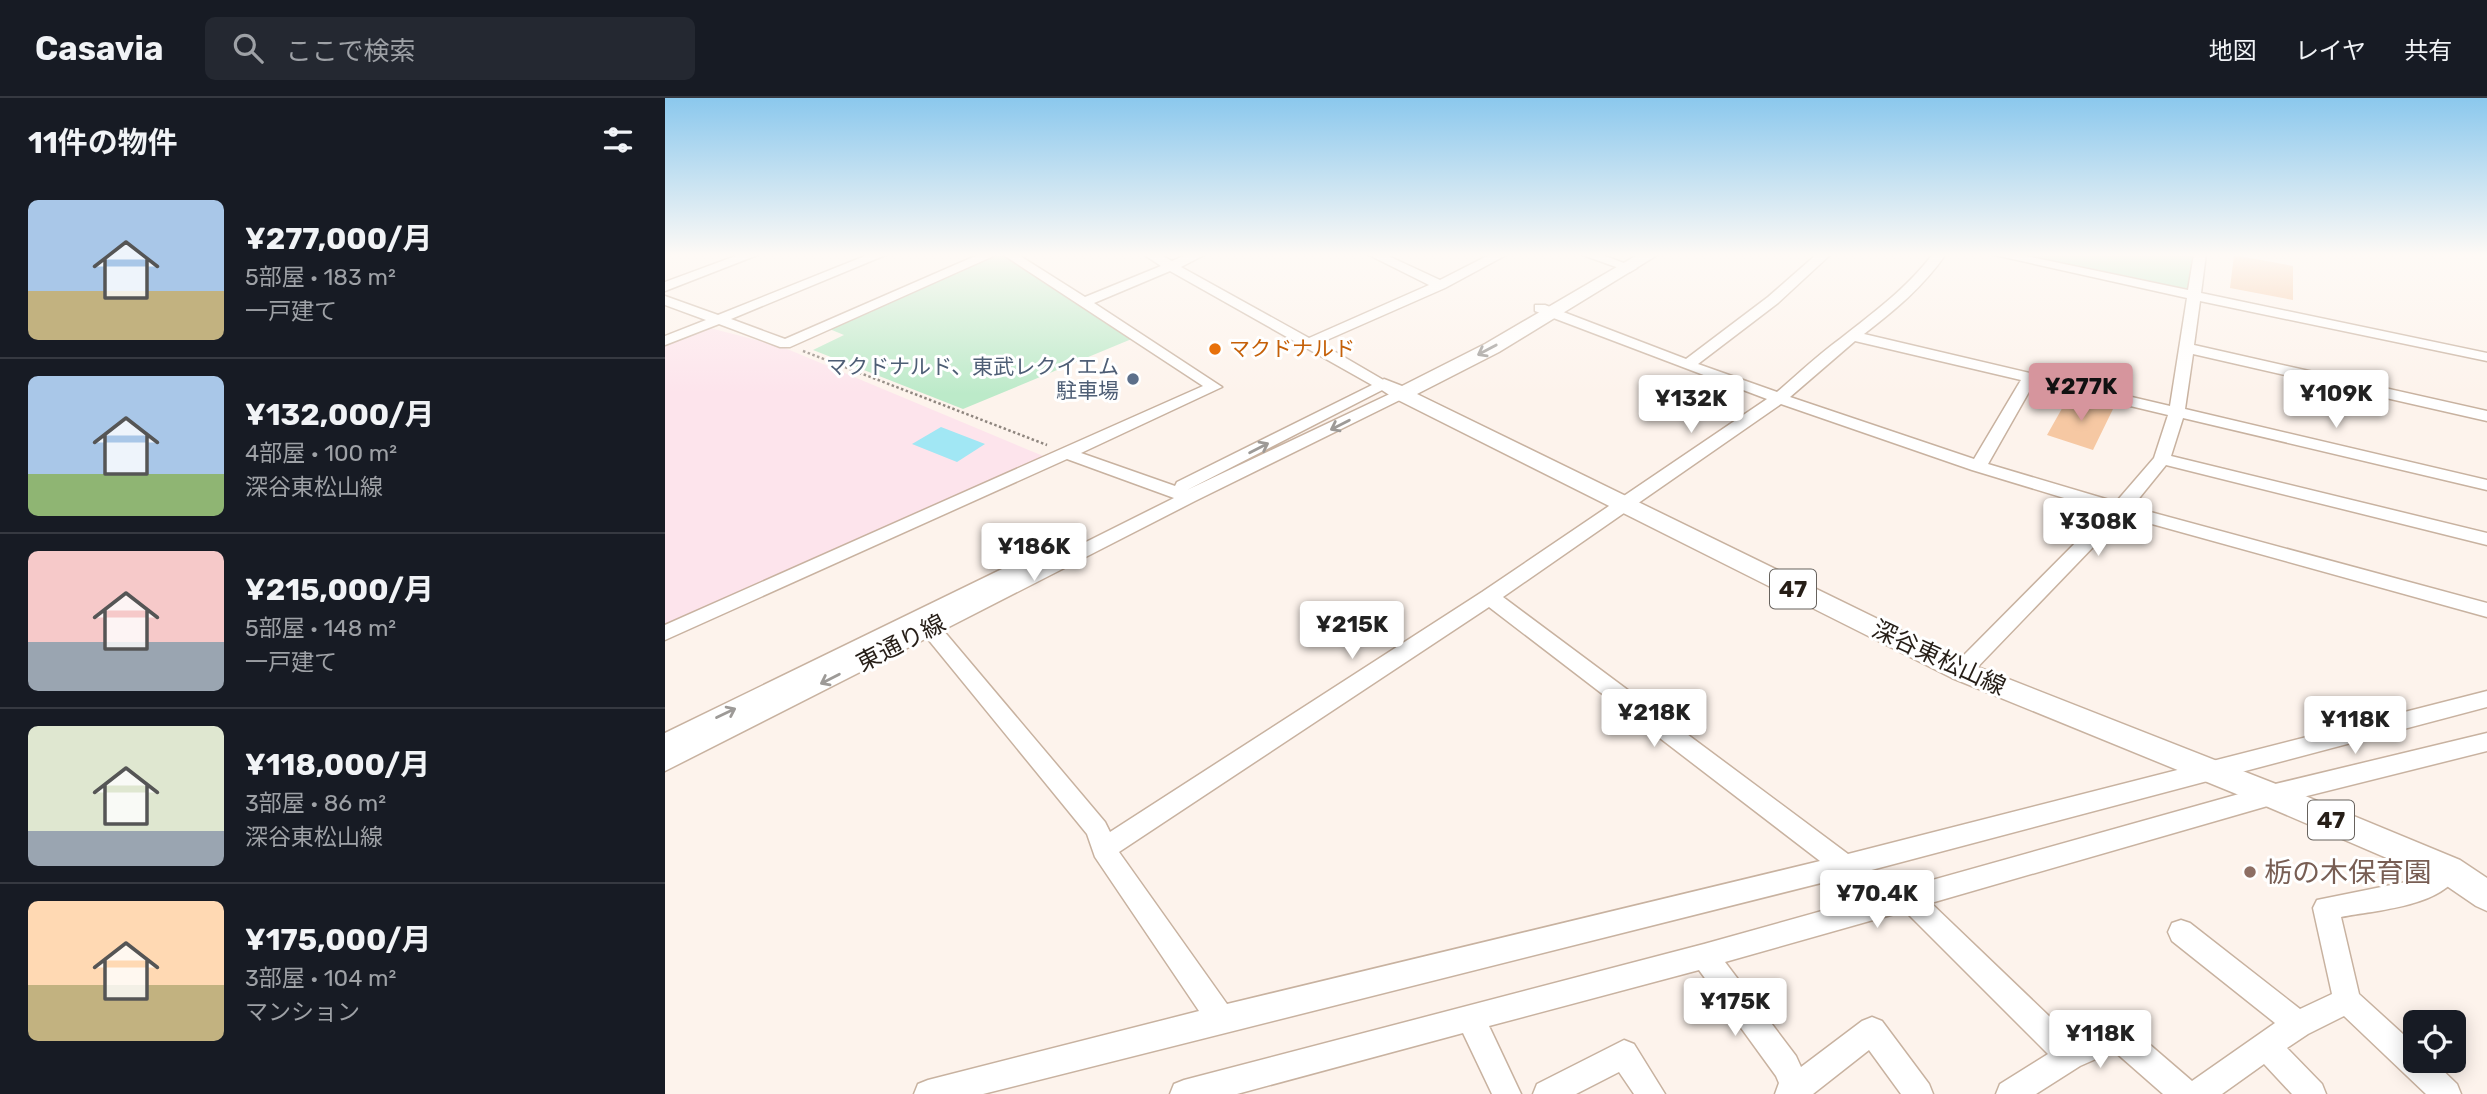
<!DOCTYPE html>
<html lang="ja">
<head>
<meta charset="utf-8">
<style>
	body { margin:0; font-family:Rubik,"Noto Sans JP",sans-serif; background:#242831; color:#f1f3f6; height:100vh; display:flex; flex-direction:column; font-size:26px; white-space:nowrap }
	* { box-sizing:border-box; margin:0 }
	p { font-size:23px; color:#9ea1a6 }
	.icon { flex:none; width:38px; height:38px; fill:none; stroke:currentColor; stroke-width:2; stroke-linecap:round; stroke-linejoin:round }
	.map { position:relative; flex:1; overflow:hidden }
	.panel { display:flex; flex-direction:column; background:#171b24; width:665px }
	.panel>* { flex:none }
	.fabs { position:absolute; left:1738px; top:912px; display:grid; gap:14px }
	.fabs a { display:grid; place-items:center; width:63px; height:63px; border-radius:10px; background:#171b24; box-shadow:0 4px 18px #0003; font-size:35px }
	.price { position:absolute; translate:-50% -60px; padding:0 16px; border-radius:7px; background:#fff; color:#222; font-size:23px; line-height:46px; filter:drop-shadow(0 2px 4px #0008) }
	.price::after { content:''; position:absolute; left:50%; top:42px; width:21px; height:16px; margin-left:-10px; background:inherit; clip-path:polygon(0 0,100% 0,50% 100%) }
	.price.on { background:#d6959d; color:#111 }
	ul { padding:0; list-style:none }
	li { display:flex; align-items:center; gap:21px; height:175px; padding:0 28px }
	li+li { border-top:2px solid #363941 }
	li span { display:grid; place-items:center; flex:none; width:196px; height:140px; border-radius:10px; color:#555 }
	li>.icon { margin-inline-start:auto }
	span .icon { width:84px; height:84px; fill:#fffc; stroke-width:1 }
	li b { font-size:30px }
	h2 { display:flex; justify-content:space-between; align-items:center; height:84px; padding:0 28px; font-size:30px }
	header { display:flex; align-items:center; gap:42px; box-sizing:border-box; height:98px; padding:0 35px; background:#171b24; border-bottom:2px solid #363941 }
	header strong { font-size:33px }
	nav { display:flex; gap:38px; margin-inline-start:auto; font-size:24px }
	.search { width:490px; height:63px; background:#242831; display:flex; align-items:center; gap:18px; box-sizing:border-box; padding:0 24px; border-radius:10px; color:#9ea1a6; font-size:26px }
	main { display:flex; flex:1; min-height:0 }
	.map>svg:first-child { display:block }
</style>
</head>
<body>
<header>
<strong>Casavia</strong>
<div class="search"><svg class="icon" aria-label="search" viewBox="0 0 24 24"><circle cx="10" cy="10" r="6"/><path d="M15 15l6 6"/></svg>ここで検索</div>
<nav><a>地図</a><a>レイヤ</a><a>共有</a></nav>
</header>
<main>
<section class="panel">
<h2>11件の物件<svg class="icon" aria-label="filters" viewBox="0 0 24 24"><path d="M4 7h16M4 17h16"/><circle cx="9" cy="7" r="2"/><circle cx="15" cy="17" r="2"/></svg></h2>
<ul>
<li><span style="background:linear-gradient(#a9c7e8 65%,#c2b280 0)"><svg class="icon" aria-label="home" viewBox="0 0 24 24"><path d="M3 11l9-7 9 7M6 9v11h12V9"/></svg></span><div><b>¥277,000/月</b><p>5部屋 · 183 m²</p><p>一戸建て</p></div></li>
<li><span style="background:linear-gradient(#a9c7e8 70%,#8fb573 0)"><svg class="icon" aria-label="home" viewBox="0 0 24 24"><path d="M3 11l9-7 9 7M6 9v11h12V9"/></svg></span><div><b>¥132,000/月</b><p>4部屋 · 100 m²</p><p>深谷東松山線</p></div></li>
<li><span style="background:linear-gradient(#f6c9c9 65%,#9aa5b1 0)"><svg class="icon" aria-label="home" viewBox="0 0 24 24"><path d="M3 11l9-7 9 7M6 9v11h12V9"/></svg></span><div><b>¥215,000/月</b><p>5部屋 · 148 m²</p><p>一戸建て</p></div></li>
<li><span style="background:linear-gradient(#dfe7d0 75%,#9aa5b1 0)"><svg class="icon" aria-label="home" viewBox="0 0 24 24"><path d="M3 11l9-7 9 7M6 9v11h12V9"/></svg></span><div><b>¥118,000/月</b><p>3部屋 · 86 m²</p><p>深谷東松山線</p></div></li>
<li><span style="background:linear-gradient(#ffd9b3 60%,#c2b280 0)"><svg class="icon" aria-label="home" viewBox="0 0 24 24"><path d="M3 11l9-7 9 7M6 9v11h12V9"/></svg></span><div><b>¥175,000/月</b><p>3部屋 · 104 m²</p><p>マンション</p></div></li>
</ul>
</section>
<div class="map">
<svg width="1822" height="996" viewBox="0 0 1822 996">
	<rect width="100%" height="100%" fill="#fdf3ec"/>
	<path fill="#fde4ec" d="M45 230 115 248 383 360 0 530V246Z"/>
	<path fill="#bceac9" d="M331 156H339L469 240 298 311 148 252 179 237 162 230Z
		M1333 156H1535L1529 197Z"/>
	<path fill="#a1e7f4" d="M276 329 320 346 292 364 247 346Z"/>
	<path fill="#f6c8a3" d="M1569 157 1628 168V202L1565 190Z
		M1404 298 1448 311 1428 352 1382 337Z"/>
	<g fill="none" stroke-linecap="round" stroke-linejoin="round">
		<defs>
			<path id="minor" d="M76 156H95L0 193V184Z
				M205 156H223L66 221 120 241 315 156H333L125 249H115L54 226 0 247V238L41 222 0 207V198L53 217Z
				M337 156H352L420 199 496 168 478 156H494L507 163 523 156H541L516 169 644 240 764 187 702 156H719L775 182 826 156H843L780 190 655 245 727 287 522 392 731 293H741L744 296 741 299 530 403 278 532 440 724 445 734 817 494 1102 301 870 213V207H880L1021 261 1103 199 1152 156H1166L1113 205 1033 266 1112 294C1133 276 1153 257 1175 241 1209 214 1241 191 1268 156H1281C1258 189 1230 212 1199 236L1505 308 1522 200 1325 156H1351L1523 192 1529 156H1541L1536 195 1822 255V263L1535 203 1529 247 1822 313V323L1528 256 1520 311 1822 382V392L1518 320 1506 358 1822 435V447L1501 367 1467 409 1822 505V519L1458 418 1303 579 1296 581 1289 579 1286 573 1289 567 1442 413 1307 372 1116 306 838 499 1183 756 1822 593V609L1180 779 318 996H249L253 986 263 982 534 913 430 759 422 736 262 540 0 673V635L378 451H392L393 458 509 400 402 361 0 542V527L538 288ZM505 173 707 287 512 384 510 388 416 355 557 289 429 205ZM1190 243 1356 282 1309 361 1125 299ZM1369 285 1503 317 1489 360 1451 404 1323 366ZM824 509 1155 763 562 906 454 754Z
				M915 156H935L972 170 965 174Z
				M1822 635V653L1606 707 1266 805 1409 942 1452 923 1462 927 1527 983 1610 925 1507 843 1503 834 1507 825 1516 822 1525 825 1635 911 1667 896 1648 810 1652 802 1751 782 1784 761 1793 764 1796 772C1779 809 1711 812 1676 819L1694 896 1750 947V962H1767L1792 986 1796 996H1761L1679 918 1643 936 1622 950 1657 986 1661 996H1627L1599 966 1557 996H1498L1449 953 1415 968 1371 996H1331L1335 986 1383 956 1240 813 1060 864 1131 958 1136 969 1197 923 1207 919 1217 923 1264 986 1268 996H1236L1204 952 1148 996H1110L1114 985 1111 978 1034 872 824 928 856 996H827L798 935 572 996H505L509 986 519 982 1039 846 1606 687Z
				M959 942 969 946 1000 996H969L954 974 911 996H868L872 986Z"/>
			<path id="major" d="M974 156H994L834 254 752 296 1305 566 1616 688 1795 762 1822 780V813L1811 808 1773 782 1596 706 1287 580 729 300 709 287 719 281 737 288 820 246Z"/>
		</defs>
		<use href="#minor" stroke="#c8b2a0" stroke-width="3"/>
		<use href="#major" stroke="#c8b2a0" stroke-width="3"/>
		<path stroke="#8f867f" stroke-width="2.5" stroke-dasharray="2.5 2.5" stroke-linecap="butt" d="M138 253 382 347"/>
		<use href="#minor" fill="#fff" fill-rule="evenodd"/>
		<use href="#major" fill="#fff" fill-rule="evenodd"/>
	</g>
	<defs><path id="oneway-shaft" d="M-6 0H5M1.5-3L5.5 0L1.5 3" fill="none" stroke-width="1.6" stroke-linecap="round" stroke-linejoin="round" transform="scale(1.75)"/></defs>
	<g stroke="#9d9a97">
		<use href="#oneway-shaft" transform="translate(822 252) rotate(152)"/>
		<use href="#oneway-shaft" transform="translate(675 327) rotate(153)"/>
		<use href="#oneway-shaft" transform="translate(594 350) rotate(-27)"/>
		<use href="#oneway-shaft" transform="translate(165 581) rotate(153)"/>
		<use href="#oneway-shaft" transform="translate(61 615) rotate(-26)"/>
	</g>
	<linearGradient id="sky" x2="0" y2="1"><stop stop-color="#8bc8ed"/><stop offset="0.53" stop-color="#fefaf6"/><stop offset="1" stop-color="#fefaf6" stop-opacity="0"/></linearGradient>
	<rect width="1822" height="296" fill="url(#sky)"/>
	<circle fill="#e8710a" stroke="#fff" stroke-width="2.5" cx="550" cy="251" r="7"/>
	<circle fill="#5c6f8a" stroke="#fff" stroke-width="2.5" cx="468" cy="281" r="7"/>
	<circle fill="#8d6e63" stroke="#fff" stroke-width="2.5" cx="1585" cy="774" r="7"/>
	<g text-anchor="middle" stroke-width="6" stroke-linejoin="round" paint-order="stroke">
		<g font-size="21" fill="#c56008" stroke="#fff" text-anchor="start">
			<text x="564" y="258">マクドナルド</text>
		</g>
		<g font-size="21" fill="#4e5e75" stroke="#fff" text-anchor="end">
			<text x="454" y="276">マクドナルド、東武レクイエム<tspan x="454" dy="24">駐車場</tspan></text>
		</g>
		<g fill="#fff" stroke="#67625d" stroke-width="2">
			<rect x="1105" y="471.5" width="46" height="39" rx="5"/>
			<rect x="1643" y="702.5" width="46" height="39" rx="5"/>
		</g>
		<g font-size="23" font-weight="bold" fill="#261e17">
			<text x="1128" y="499">47</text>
			<text x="1666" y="730">47</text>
		</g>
		<g font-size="24" fill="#261e17" stroke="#fff">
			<text transform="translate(236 545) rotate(-27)" y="8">東通り線</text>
			<text transform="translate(1274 560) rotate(25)" y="8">深谷東松山線</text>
		</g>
		<g font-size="28" fill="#785e54" stroke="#fff" text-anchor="start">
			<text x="1599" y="784">栃の木保育園</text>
		</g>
	</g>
</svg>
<div class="fabs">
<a><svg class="icon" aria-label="locate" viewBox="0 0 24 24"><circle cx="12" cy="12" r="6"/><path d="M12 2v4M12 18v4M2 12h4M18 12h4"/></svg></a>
</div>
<b class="price on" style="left:1416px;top:325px">¥277K</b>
<b class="price" style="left:1671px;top:332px">¥109K</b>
<b class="price" style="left:1026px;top:337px">¥132K</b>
<b class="price" style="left:1433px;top:460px">¥308K</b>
<b class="price" style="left:369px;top:485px">¥186K</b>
<b class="price" style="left:687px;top:563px">¥215K</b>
<b class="price" style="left:989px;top:651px">¥218K</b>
<b class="price" style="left:1690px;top:658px">¥118K</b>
<b class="price" style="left:1212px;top:832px">¥70.4K</b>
<b class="price" style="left:1070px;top:940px">¥175K</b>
<b class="price" style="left:1435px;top:972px">¥118K</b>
</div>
</main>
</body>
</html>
